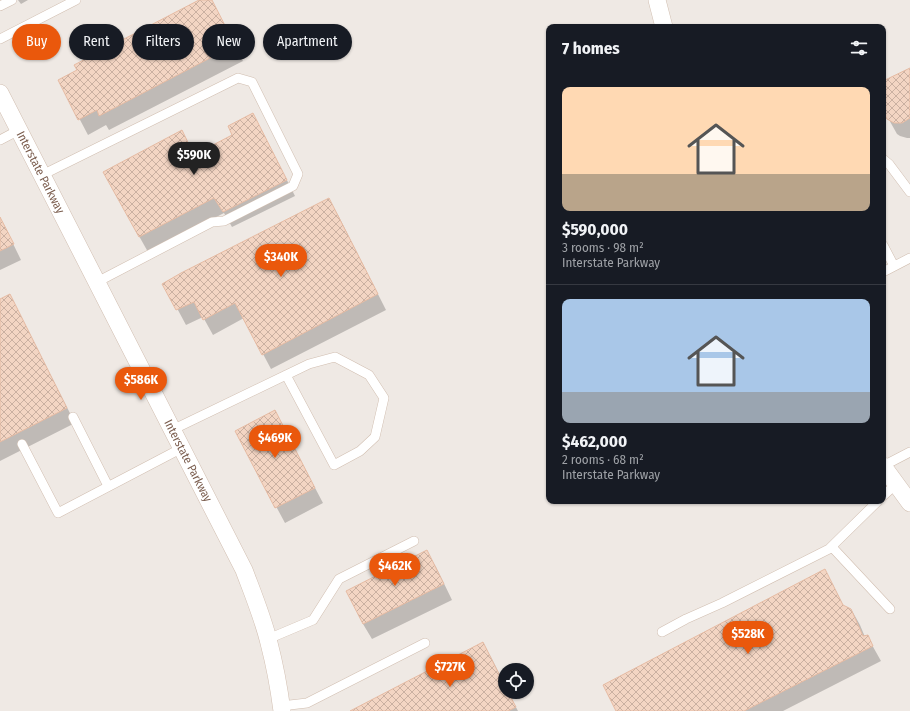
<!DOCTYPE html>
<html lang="en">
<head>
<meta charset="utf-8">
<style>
	body { margin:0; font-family:"Fira Sans Condensed",sans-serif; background:#242831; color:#f1f3f6; height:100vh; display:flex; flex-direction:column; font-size:15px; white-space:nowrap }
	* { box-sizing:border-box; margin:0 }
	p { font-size:13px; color:#9ea1a6 }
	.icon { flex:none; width:22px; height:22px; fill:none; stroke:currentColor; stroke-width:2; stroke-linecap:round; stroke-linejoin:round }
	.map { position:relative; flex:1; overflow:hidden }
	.panel { position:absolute; left:546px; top:24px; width:340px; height:480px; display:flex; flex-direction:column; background:#171b24; border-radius:8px; box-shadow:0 1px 3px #0004 }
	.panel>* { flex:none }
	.top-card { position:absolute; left:12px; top:24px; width:380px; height:36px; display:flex; gap:8px }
	.tools { position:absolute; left:498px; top:663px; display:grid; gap:8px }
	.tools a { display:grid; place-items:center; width:36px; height:36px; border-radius:50%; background:#171b24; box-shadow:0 1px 3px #0004; font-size:20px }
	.price { position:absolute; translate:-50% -34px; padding:0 9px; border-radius:14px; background:#ea580c; color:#fff; font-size:13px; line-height:26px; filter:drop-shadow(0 1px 2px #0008) }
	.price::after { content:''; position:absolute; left:50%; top:24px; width:12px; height:9px; margin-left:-6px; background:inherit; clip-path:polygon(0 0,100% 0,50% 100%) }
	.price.active { background:#222; color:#fff }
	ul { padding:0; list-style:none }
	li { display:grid; align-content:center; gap:8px; height:212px; padding:0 16px }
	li+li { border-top:1px solid #363941 }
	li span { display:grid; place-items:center; height:124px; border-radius:8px; color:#555 }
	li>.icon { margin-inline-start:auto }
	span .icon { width:72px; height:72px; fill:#fffc; stroke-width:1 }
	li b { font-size:17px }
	h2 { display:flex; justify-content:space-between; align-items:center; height:48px; padding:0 16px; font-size:17px }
	.pill { padding:0 14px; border-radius:18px; background:#171b24; box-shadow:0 1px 3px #0004; font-size:14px; line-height:36px }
	.pill.active { background:#ea580c; color:#fff }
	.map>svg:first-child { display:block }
</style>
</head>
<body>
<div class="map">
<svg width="910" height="711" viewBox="0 0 910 711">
	<defs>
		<pattern id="building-cross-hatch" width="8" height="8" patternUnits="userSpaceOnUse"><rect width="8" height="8" fill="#f3d5c3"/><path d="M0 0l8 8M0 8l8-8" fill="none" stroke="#cab0a1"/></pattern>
	</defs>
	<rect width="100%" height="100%" fill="#fdf6ec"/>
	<path fill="#efe9e4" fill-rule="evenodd" d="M0 0H910V711H0ZM549 27H883V501H549ZM505 670H527V692H505Z"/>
	<path fill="#0003" d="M18 0H28L21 4Z
		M202 0H211L243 61 109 130 106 125 88 135 59 80 78 70Z
		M910 69V138H907L900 136 897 134 883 109V82Z
		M261 129 295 196 232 227 224 213 148 252 139 236 182 132 195 156Z
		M329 200 338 215 386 310 271 369 244 318 213 335 203 317 186 325 164 284Z
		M0 217 21 260 0 270Z
		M0 301 18 311 75 423 0 461Z
		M283 427 323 503 285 523 236 432Z
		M427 552 436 567 452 600 372 639 363 624 347 591Z
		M833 585 844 607 851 609 860 625 865 637 867 636 881 661 783 711H617Z
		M483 643 492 659 505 685V692H508L518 711H352Z"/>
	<path fill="url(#building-cross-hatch)" stroke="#e6bba3" d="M199 0H212L235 45 99 116 97 110 78 120 58 80 77 70 74 65Z
		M910 68V118L902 123H894L887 119 883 112V81Z
		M253 113 287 180 223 212 214 198 139 237 103 172 182 130 194 155 232 135 228 126Z
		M329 198 378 294 262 355 235 303 203 320 194 302 176 310 162 284 181 273Z
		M0 217 14 244 0 251Z
		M10 294 67 408 0 442V299Z
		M275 410 315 488 275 508 235 431Z
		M427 550 444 584 363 624 346 591Z
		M825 569 843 605 851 609 863 636 868 635 873 646 744 711H616L603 685Z
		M483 642 505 686V692H508L516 707 508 711H350Z"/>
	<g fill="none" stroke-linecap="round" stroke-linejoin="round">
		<defs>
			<path id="service" d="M0 6 12 0
				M0 39 76 0
				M0 140 19 130
				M883 159 889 164 910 192
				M42 175 238 78 252 82 298 174 293 186 224 221 212 222 97 282
				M883 245 894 266
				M883 272 910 258
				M73 417 108 486
				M172 430 309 364 335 357 369 375 384 398 375 437 360 451 334 465 286 375
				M22 444 58 513 182 448
				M883 466 910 452
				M883 496 896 484
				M832 547 890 609
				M662 632 686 619 722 603 829 549 878 501
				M268 639 313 620 339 579 414 541
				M281 706 307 703 425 643"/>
			<g id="minor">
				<path d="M657 0 664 27"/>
				<path id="s1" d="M0 93 244 570C253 594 263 618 269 643 275 666 279 688 282 711"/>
				<path d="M883 466 910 503"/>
			</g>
		</defs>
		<use href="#service" stroke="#d1beb0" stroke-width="10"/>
		<use href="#minor" stroke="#d1beb0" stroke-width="18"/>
		<use href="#service" stroke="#fff" stroke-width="9"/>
		<use href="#minor" stroke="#fff" stroke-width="17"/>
	</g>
	<g text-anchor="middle" stroke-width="3" stroke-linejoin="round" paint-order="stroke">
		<g font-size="12" fill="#7a5c4d" stroke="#fffaf3">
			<text dy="4" stroke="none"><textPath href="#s1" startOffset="89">Interstate Parkway</textPath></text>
			<text dy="4" stroke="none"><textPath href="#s1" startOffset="413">Interstate Parkway</textPath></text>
		</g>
	</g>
</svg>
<div class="tools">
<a><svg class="icon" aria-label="locate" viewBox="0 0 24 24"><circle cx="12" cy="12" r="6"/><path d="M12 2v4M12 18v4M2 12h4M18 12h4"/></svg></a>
</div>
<b class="price active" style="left:194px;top:176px">$590K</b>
<b class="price" style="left:281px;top:278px">$340K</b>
<b class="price" style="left:141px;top:401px">$586K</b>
<b class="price" style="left:275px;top:459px">$469K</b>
<b class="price" style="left:395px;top:587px">$462K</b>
<b class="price" style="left:748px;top:655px">$528K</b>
<b class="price" style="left:450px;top:688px">$727K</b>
<div class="top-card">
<a class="pill active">Buy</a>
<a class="pill">Rent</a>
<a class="pill">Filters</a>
<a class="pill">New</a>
<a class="pill">Apartment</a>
</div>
<section class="panel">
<h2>7 homes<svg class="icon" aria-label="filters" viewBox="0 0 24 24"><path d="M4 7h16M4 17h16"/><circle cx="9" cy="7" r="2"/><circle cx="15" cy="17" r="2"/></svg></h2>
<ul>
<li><span style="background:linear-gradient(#ffd9b3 70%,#b9a48a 0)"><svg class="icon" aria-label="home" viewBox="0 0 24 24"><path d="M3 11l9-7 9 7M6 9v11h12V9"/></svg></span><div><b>$590,000</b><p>3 rooms · 98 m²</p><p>Interstate Parkway</p></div></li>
<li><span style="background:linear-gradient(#a9c7e8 75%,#9aa5b1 0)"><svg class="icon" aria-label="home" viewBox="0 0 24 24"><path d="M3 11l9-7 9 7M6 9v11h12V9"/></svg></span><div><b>$462,000</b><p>2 rooms · 68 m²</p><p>Interstate Parkway</p></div></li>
</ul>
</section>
</div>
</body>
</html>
